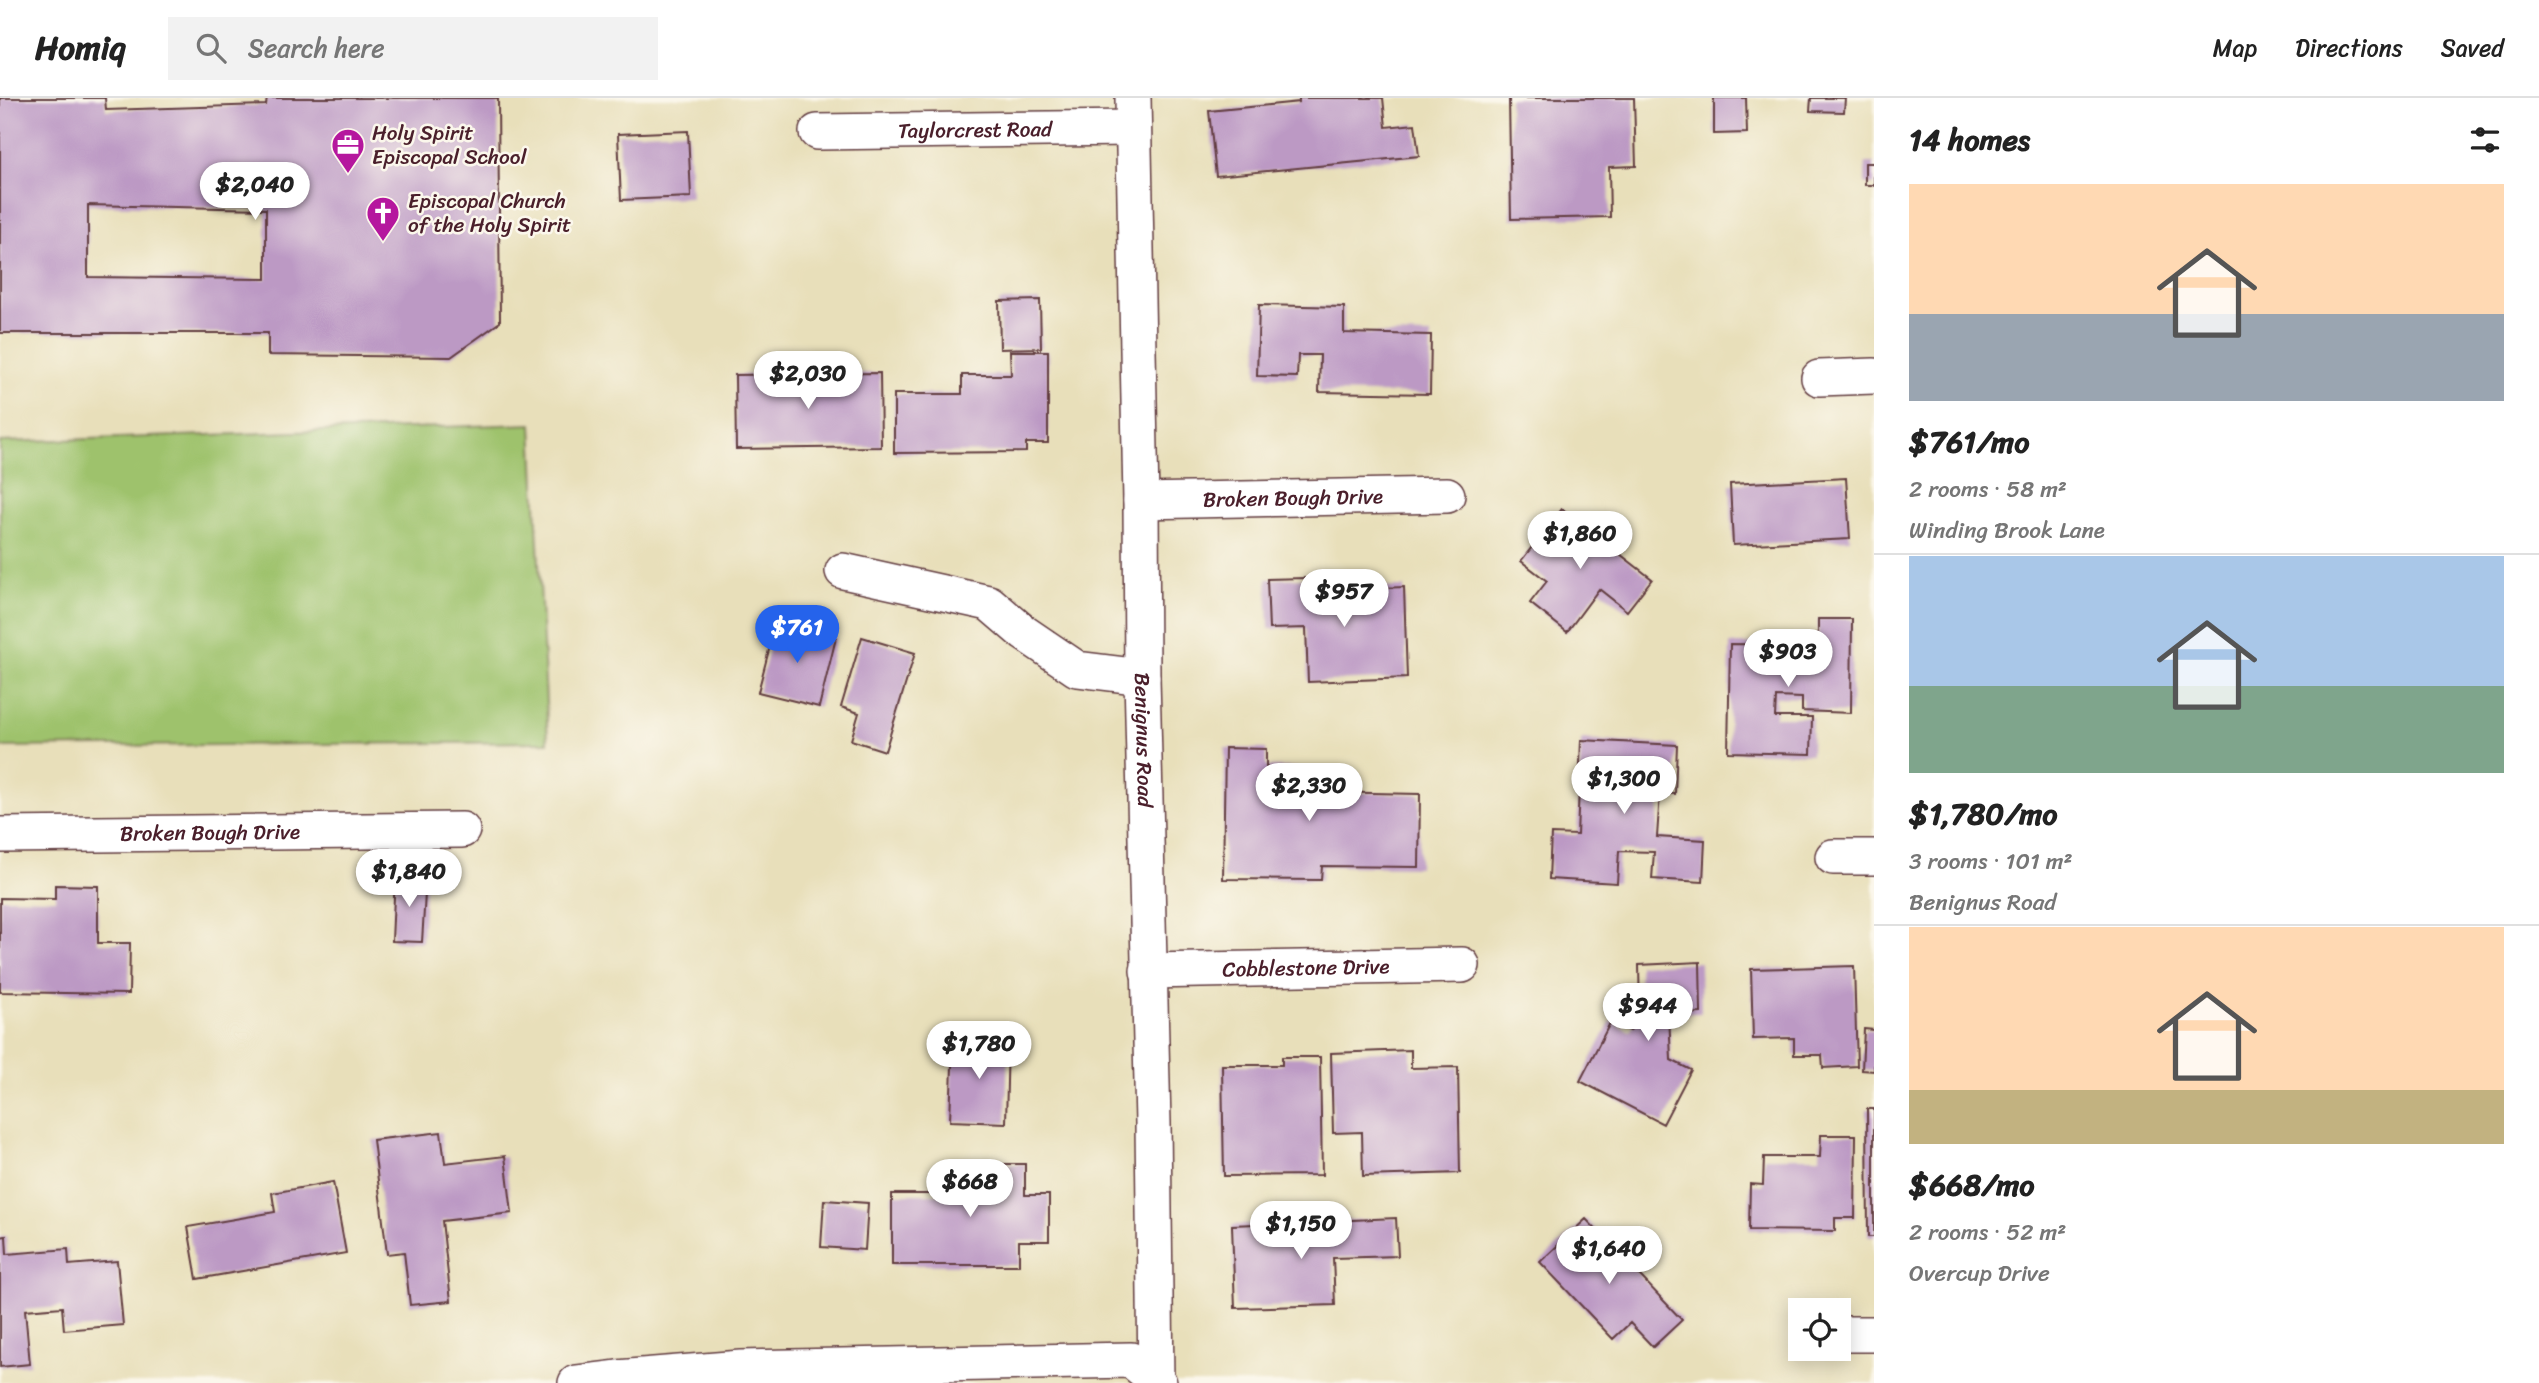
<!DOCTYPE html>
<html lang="en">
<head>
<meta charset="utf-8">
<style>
	body { margin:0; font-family:Sriracha,sans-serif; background:#f2f2f2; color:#222; height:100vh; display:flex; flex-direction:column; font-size:26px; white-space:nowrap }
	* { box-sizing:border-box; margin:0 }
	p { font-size:23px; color:#767676 }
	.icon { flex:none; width:38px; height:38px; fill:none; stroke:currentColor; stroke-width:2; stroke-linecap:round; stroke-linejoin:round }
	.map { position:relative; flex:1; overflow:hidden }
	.sheet { display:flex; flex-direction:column; background:#fff; width:665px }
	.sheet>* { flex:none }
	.tools { position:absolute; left:1788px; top:1200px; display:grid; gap:14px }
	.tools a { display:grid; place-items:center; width:63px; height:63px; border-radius:0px; background:#fff; box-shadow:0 4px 18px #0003; font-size:35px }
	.price { position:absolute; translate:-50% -60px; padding:0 16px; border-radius:24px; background:#fff; color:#222; font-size:23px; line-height:46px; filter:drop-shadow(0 2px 4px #0008) }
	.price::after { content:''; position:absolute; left:50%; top:42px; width:21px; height:16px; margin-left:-10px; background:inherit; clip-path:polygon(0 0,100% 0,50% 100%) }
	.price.selected { background:#2563eb; color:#fff }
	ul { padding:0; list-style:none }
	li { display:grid; align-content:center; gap:14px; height:371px; padding:0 35px }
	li+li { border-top:2px solid #e0e0e0 }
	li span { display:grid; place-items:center; height:217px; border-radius:0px; color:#555 }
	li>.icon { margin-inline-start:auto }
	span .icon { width:126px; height:126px; fill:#fffc; stroke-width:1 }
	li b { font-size:30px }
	h2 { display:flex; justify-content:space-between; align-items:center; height:84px; padding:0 35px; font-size:30px }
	header { display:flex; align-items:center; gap:42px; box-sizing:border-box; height:98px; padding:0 35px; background:#fff; border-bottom:2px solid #e0e0e0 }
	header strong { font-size:33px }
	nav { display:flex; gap:38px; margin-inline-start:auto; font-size:24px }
	.search { width:490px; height:63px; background:#f2f2f2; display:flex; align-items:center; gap:18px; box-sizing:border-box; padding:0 24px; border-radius:0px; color:#767676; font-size:26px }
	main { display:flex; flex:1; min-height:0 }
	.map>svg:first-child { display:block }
</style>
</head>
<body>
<header>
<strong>Homiq</strong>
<div class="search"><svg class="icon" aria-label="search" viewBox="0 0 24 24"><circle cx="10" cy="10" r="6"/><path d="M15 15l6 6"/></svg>Search here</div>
<nav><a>Map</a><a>Directions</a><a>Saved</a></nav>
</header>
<main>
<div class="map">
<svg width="1874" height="1285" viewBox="0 0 1874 1285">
	<rect width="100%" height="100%" fill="#fbf7ec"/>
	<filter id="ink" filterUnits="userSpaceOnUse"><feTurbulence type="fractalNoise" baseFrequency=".0143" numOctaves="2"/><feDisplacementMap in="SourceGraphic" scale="14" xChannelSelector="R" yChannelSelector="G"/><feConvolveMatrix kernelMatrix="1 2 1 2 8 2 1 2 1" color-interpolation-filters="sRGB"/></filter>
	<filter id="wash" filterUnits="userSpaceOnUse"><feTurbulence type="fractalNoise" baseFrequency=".00686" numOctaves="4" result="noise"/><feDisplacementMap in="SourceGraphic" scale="28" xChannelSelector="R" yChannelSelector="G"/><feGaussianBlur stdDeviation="1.57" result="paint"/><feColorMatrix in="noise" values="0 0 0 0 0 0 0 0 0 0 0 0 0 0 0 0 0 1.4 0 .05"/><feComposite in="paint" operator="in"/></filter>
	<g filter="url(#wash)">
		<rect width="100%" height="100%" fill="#e8dfba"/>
		<path fill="#9ec26c" stroke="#74704c" stroke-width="2" d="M532 326 548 644 0 649V344Z"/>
		<g id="blocks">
			<path fill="#bc99c4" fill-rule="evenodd" d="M0 0H105L106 12 266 7 267 0H498L500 224 451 259 268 257V235H0ZM88 107 266 111V181L88 179Z
				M1299 0H1383L1386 29 1415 26 1419 58 1216 78 1209 13 1299 4Z
				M1509 0H1634L1636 68 1609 69 1610 119 1511 121Z
				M1714 0H1746L1747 35 1714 36Z
				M1811 0H1845L1844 14 1810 13Z
				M688 33 691 99 621 102 618 36Z
				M1865 65H1874V87H1865Z
				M1040 202 1041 250 1000 251 999 203Z
				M1259 207 1344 209V235L1431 237 1430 296 1319 294 1320 257H1298L1297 279 1257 278Z
				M1010 253H1048V345H1026V354L894 355V296H962V277H1011Z
				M880 275 881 349 736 351 735 277Z
				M1846 380 1850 441 1733 447 1730 386Z
				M1562 411 1652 481 1627 513 1599 491 1567 534 1530 505 1547 483 1521 463Z
				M1305 480 1306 493 1404 489 1407 580 1308 584 1306 530 1269 531 1267 481Z
				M1818 521H1852L1851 615 1802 613V600L1776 599 1775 619H1812L1811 656 1728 654 1730 546 1818 547Z
				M776 525 836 540 819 609 758 594Z
				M862 539 915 555 885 653 851 642 859 615 841 609Z
				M1581 642 1677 647 1675 696 1660 695 1657 739 1705 742 1703 784 1652 781 1654 754 1619 753 1617 785 1549 781 1551 736 1577 737Z
				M1225 650 1266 651V669L1323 670V694L1420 696 1419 769 1322 768 1321 782 1223 781Z
				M395 777 426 779 422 844 392 843Z
				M55 787 98 788V845H130L129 896 0 894V800L55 801Z
				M1700 864 1701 915 1669 916 1671 962 1691 972 1663 1026 1580 983 1611 923 1630 933 1640 913 1639 867Z
				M1854 868 1857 968 1823 970 1822 957H1794V940L1753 941 1751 871Z
				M1864 931 1874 932V973L1862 972Z
				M953 941 1008 943 1006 1025 950 1023Z
				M1411 952V970L1458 969 1460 1075 1363 1078 1362 1034 1333 1035 1331 955Z
				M1282 959H1320L1322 1077 1224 1078 1222 967H1282Z
				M1867 1011H1874V1139H1868Z
				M441 1034 445 1065 505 1058 512 1115 442 1123 451 1203 410 1207 404 1154 387 1156 373 1042Z
				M1821 1037H1856L1855 1120H1835V1133L1749 1132 1750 1086 1763 1087 1764 1059H1820Z
				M945 1066H1025V1097H1049V1143H1019V1167H892V1096H945Z
				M333 1084 346 1155 197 1181 188 1129 275 1114 272 1095Z
				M824 1102 868 1105 865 1152 821 1149Z
				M1396 1120 1398 1158 1333 1160 1335 1207 1235 1210 1232 1127 1282 1125 1283 1145 1331 1144 1330 1123Z
				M1586 1121 1682 1222 1653 1249 1630 1225 1613 1241 1540 1164Z
				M6 1138 7 1156 68 1151 69 1167 117 1163 123 1227 64 1232 62 1209 25 1212 30 1266 0 1269V1139Z"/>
		</g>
	</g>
	<g filter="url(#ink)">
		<use href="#blocks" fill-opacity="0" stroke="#623c40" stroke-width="2"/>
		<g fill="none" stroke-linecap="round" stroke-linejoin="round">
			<defs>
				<g id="minor">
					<path id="s1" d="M1133 0 1141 403 1142 579 1153 1025 1156 1285"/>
					<path id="s2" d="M817 34 1132 30"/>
					<path d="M1819 280 1874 278"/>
					<path id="s3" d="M1141 403 1447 397"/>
					<path d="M843 473 989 505 1024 535 1077 571 1142 579"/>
					<path id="s4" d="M0 737 462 732"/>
					<path d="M1833 759H1874"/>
					<path id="s5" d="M1148 873 1462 867"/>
					<path d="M1839 1236H1874"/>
					<path d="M576 1285 617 1280 741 1270 1131 1262 1159 1285"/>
				</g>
			</defs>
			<use href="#minor" stroke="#623c40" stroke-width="38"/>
			<use href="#minor" stroke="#fff" stroke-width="35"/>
		</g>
	</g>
	<defs>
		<symbol id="office-pin" viewBox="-11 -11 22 30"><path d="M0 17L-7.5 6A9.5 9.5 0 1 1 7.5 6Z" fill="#b5179e" stroke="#fbf7ec"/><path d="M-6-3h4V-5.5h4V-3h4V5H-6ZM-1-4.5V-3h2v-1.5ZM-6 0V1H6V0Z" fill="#fff"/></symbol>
		<symbol id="church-pin" viewBox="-11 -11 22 30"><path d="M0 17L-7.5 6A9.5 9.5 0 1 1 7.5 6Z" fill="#b5179e" stroke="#fbf7ec"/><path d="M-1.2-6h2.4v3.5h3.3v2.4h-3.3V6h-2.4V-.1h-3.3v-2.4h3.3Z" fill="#fff"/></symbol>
	</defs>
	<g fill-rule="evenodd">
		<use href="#office-pin" x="329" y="28" width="38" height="52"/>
		<use href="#church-pin" x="364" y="96" width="38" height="52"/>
	</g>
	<g text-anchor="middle" stroke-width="5" stroke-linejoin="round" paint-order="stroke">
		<g font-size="21" fill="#4a1f2b" stroke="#fbf7ec">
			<text dy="7" stroke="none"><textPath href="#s2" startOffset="158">Taylorcrest Road</textPath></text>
			<text dy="7" stroke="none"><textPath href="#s3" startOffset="152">Broken Bough Drive</textPath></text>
			<text dy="7" stroke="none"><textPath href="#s1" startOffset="642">Benignus Road</textPath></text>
			<text dy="7" stroke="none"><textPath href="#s4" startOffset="210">Broken Bough Drive</textPath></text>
			<text dy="7" stroke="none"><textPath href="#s5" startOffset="158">Cobblestone Drive</textPath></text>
		</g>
		<g font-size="21" fill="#4a1f2b" stroke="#fbf7ec" text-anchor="start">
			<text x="372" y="42">Holy Spirit<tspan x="372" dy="24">Episcopal School</tspan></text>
			<text x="408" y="110">Episcopal Church<tspan x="408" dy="24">of the Holy Spirit</tspan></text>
		</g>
	</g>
</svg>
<div class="tools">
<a><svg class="icon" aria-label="locate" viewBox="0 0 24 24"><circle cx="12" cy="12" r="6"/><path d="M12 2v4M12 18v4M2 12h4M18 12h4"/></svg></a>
</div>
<b class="price" style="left:255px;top:124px">$2,040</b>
<b class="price" style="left:808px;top:313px">$2,030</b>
<b class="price" style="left:1580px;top:473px">$1,860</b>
<b class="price" style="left:1344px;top:531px">$957</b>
<b class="price selected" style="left:797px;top:567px">$761</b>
<b class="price" style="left:1788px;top:591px">$903</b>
<b class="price" style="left:1624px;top:718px">$1,300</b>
<b class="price" style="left:1309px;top:725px">$2,330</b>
<b class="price" style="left:409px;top:811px">$1,840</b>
<b class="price" style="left:1648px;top:945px">$944</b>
<b class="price" style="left:979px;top:983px">$1,780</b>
<b class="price" style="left:970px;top:1121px">$668</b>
<b class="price" style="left:1301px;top:1163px">$1,150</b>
<b class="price" style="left:1609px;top:1188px">$1,640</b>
</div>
<section class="sheet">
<h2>14 homes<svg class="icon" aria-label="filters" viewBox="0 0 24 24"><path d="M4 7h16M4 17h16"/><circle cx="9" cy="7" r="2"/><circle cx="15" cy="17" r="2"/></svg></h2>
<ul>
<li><span style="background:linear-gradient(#ffd9b3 60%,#9aa5b1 0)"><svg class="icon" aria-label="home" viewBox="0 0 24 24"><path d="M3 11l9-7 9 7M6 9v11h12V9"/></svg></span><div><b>$761/mo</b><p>2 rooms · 58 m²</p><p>Winding Brook Lane</p></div></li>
<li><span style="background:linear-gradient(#a9c7e8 60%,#7fa58c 0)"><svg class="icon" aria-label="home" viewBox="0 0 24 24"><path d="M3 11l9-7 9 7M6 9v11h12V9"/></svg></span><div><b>$1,780/mo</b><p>3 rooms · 101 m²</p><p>Benignus Road</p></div></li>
<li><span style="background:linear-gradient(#ffd9b3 75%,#c2b280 0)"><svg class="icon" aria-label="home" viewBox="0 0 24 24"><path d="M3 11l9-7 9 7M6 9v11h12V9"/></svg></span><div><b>$668/mo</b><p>2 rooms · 52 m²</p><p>Overcup Drive</p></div></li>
</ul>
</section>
</main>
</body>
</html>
